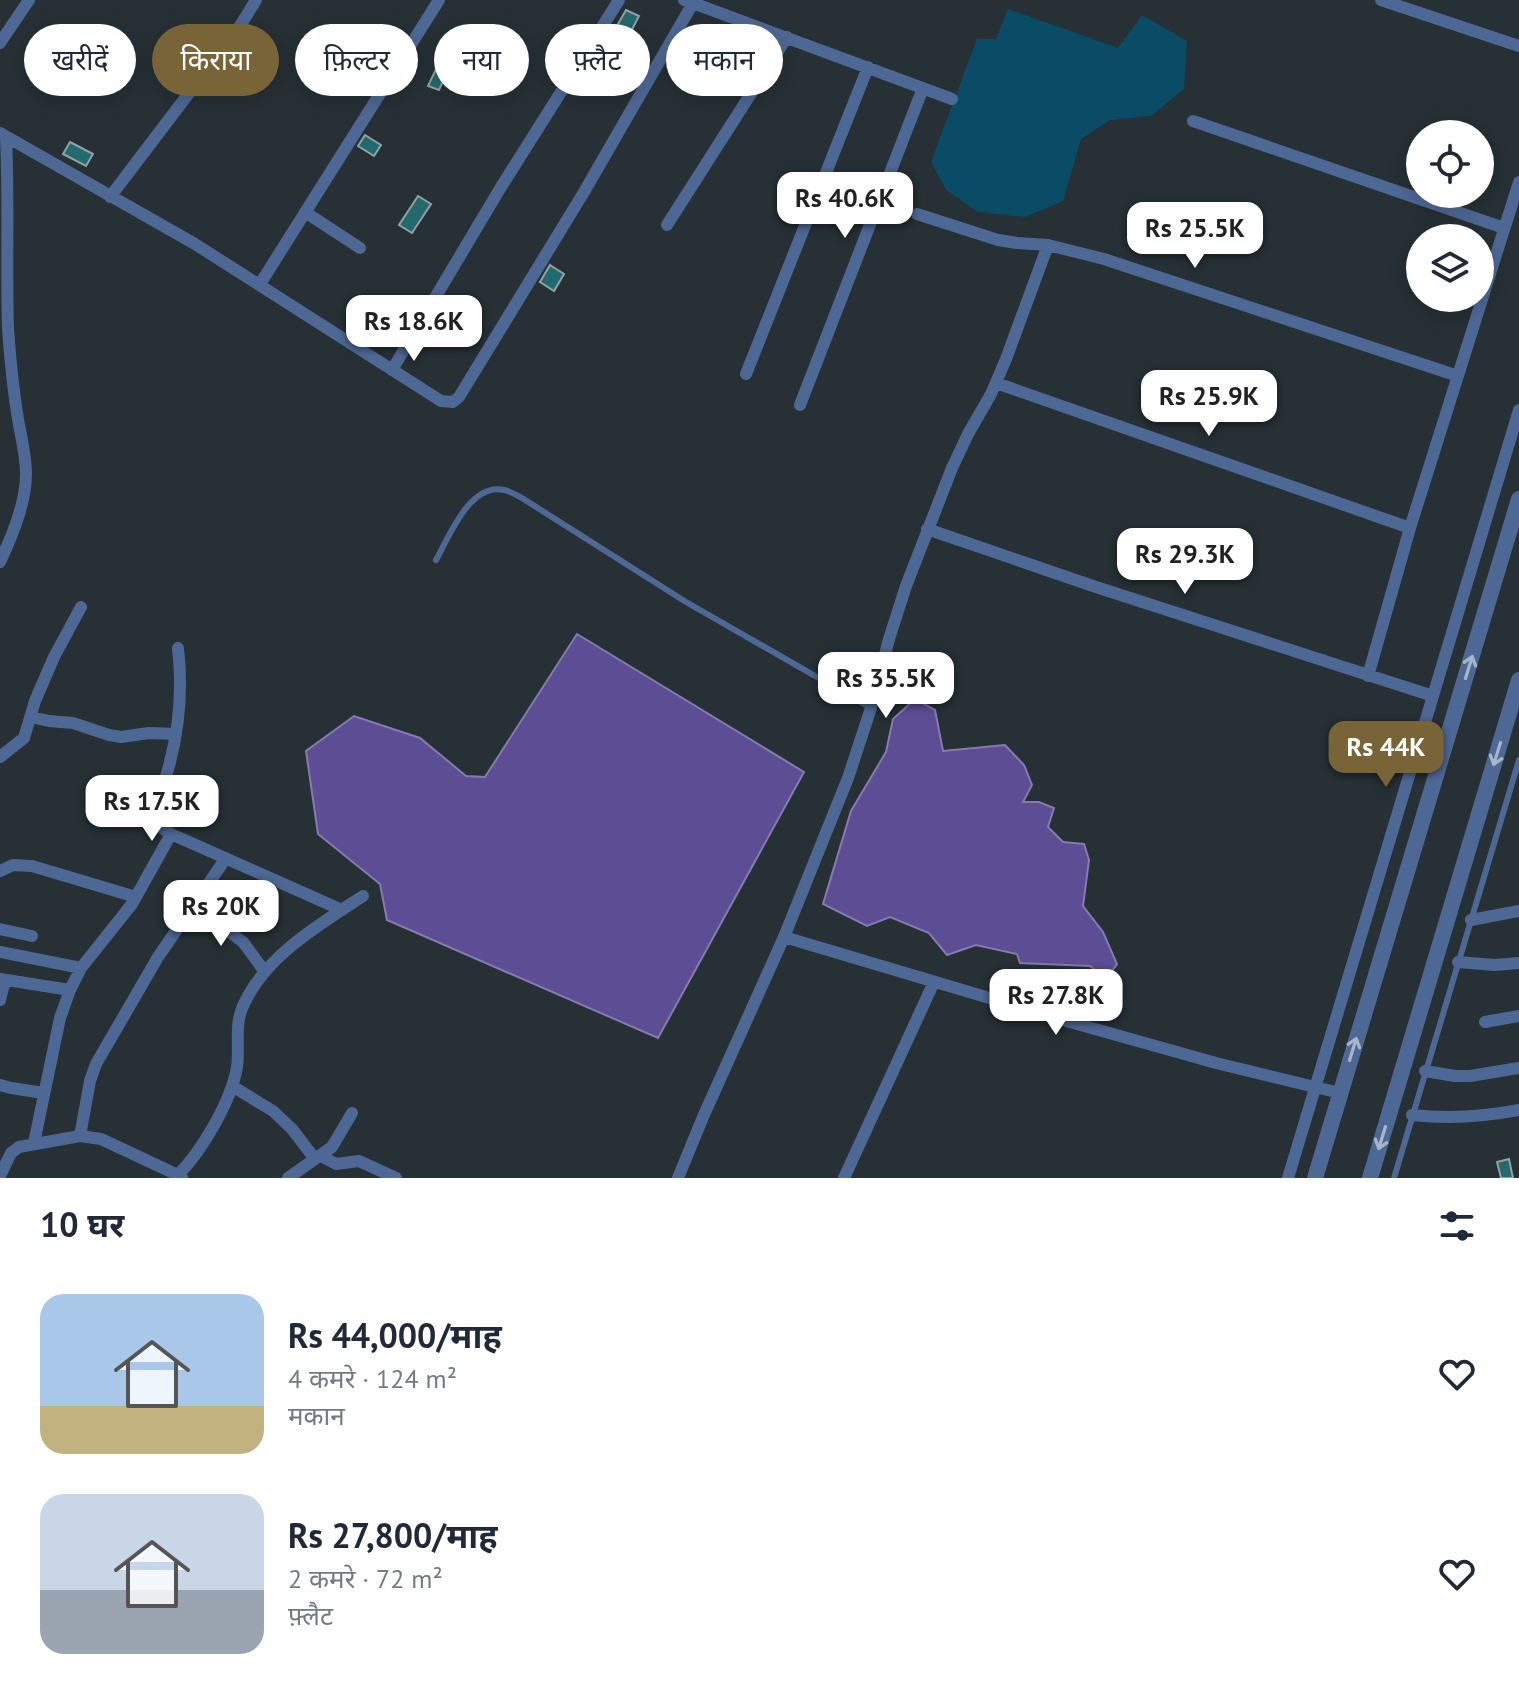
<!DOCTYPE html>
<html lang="hi">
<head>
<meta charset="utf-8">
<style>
	body { margin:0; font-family:"PT Sans","Noto Sans Devanagari",sans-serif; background:#f2f2f3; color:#1f2937; height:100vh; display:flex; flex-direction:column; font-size:30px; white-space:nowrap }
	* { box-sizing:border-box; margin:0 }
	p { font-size:26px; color:#747a83 }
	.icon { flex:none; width:44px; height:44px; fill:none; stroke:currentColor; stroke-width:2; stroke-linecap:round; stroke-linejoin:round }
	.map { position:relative; height:1178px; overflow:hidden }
	.side { display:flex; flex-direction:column; background:#fff; flex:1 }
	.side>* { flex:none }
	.hud { position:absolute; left:24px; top:24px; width:800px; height:72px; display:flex; gap:16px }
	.controls { position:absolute; left:1406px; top:120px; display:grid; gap:16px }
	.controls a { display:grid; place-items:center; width:88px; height:88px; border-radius:50%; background:#fff; box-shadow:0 4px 20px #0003; font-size:40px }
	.price { position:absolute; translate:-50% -68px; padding:0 18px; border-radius:16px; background:#fff; color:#222; font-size:26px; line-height:52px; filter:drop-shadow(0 2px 4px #0008) }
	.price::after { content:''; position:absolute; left:50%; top:48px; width:24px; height:18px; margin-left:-12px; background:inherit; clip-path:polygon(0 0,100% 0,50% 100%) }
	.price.selected { background:#796437; color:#fff }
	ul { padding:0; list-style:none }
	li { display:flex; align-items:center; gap:24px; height:200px; padding:0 40px }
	li span { display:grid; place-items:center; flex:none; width:224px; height:160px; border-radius:24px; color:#555 }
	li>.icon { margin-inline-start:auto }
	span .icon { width:96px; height:96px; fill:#fffc; stroke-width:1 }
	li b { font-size:34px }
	h2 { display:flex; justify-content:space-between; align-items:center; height:96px; padding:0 40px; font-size:34px }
	.pill { padding:0 28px; border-radius:36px; background:#fff; box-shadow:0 4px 20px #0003; font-size:28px; line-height:72px }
	.pill.selected { background:#796437; color:#fff }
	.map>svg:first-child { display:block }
</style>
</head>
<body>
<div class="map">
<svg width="1519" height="1178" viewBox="0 0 1519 1178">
	<rect width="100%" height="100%" fill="#263035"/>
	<path fill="#0a4c66" d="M1008 9 1118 48 1142 15 1187 41 1184 89 1151 116 1110 120 1081 139 1063 201 1025 217 978 212 946 190 931 162 977 39H996Z"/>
	<path fill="#5c4d95" stroke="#847caf" stroke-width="2" d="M577 634 804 772 658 1038 387 920 380 884 318 834 306 751 354 716 420 738 466 776 485 777Z
		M915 699 935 710 943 751 1005 745 1024 765 1032 785 1023 802H1039L1054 808 1048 827 1063 842 1084 844 1089 860 1083 906 1103 932 1117 964 1106 979 1090 966 1020 963 1017 954 976 945 947 955 929 933 890 917 867 926 823 904 851 811 886 752 893 719Z"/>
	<path fill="#236a6e" stroke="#93a1a2" stroke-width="2" d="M626 10 639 16 612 68 593 58 607 36 610 38Z
		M691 32 707 39 701 53 685 45Z
		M321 38 331 44 319 65 309 59Z
		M436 69 446 74 439 90 428 86Z
		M365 135 381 145 374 156 358 146Z
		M70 142 93 154 86 166 63 154Z
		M418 196 431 204 412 233 399 225Z
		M550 265 564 274 554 291 540 282Z
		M1509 1159 1513 1178H1501L1497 1162Z"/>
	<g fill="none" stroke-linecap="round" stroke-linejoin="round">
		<path stroke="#4e6895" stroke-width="6" d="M436 560C449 537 470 482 504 490 510 491 516 495 522 498L686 602 871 708
			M1394 1178 1519 760"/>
		<path stroke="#4e6895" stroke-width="12" d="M1381 0 1519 46
			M693 3 952 99
			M0 43 29 0
			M1193 121 1504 228
			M0 133 195 244 441 401 453 402 459 397 584 192 693 3 684 0
			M110 197 240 26 256 0
			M305 212 360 248
			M917 214 998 240 1017 243 1048 245 1104 259 1458 376
			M667 225 787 37
			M260 284 439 0
			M392 370 501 187 619 0
			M746 374 868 67
			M996 383 1410 528
			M800 405 923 88
			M927 529 1096 587 1433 696
			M0 562C12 536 26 503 26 474 26 455 21 437 18 419 13 389 10 358 8 328 6 264 9 201 6 137
			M178 648C183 691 179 732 167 773 164 787 153 801 155 816 156 825 164 829 171 834L342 910
			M1368 676 1410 528 1519 182
			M31 717 49 721 73 723 109 735 121 737 149 733 176 734
			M0 757 24 738 35 701 54 657 81 607
			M0 871 13 865 32 866 136 897
			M194 906 243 942 265 972
			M1471 920 1519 911
			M0 929 32 936
			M784 937 1063 1020 1216 1063 1340 1093
			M0 952 81 968
			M1458 962 1495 965 1519 963
			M0 979 70 990
			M0 1000 5 980
			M1485 1022 1519 1016
			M1425 1071 1455 1076H1470L1519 1068
			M0 1085 11 1088 44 1093
			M232 1086 273 1111 292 1129 315 1159
			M1412 1115C1449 1119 1483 1117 1519 1110
			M80 1136 90 1081 96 1064 158 957 226 858
			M34 1143 60 1018 70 990 81 968 132 904 171 834
			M321 1156 336 1164 359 1161 396 1178
			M0 1176 11 1153 19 1147 80 1136 101 1139 182 1177
			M175 1178C201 1153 231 1102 237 1067 240 1046 234 1026 243 1006 265 956 319 925 363 896
			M288 1178 332 1147 352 1113
			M678 1178 703 1117 784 937 848 778 871 708 889 639 906 586 952 468 968 434 991 394 1006 359 1048 245
			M844 1178 934 982
			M1288 1178 1519 410"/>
		<path stroke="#4e6895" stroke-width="16" d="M1315 1178 1519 499
			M1370 1178 1519 680"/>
	</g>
	<defs><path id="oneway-shaft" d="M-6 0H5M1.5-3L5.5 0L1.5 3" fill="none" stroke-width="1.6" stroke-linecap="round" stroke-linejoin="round" transform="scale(2)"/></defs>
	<g stroke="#a7b5c9">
		<use href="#oneway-shaft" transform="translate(1469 667) rotate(-73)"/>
		<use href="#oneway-shaft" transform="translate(1497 754) rotate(107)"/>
		<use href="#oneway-shaft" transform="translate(1353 1049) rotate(-73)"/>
		<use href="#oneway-shaft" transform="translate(1382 1138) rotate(107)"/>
	</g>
</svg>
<div class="controls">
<a><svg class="icon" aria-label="locate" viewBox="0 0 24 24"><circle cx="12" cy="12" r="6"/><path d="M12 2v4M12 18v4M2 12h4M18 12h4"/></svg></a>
<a><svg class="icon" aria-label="layers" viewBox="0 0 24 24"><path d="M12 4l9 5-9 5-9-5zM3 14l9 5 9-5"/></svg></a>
</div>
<b class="price" style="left:845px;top:240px">Rs 40.6K</b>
<b class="price" style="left:1195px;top:270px">Rs 25.5K</b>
<b class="price" style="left:414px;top:363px">Rs 18.6K</b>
<b class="price" style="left:1209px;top:438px">Rs 25.9K</b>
<b class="price" style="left:1185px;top:596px">Rs 29.3K</b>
<b class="price" style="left:886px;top:720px">Rs 35.5K</b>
<b class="price selected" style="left:1386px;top:789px">Rs 44K</b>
<b class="price" style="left:152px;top:843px">Rs 17.5K</b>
<b class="price" style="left:221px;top:948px">Rs 20K</b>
<b class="price" style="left:1056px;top:1037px">Rs 27.8K</b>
<div class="hud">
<a class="pill">खरीदें</a>
<a class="pill selected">किराया</a>
<a class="pill">फ़िल्टर</a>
<a class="pill">नया</a>
<a class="pill">फ़्लैट</a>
<a class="pill">मकान</a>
</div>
</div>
<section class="side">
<h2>10 घर<svg class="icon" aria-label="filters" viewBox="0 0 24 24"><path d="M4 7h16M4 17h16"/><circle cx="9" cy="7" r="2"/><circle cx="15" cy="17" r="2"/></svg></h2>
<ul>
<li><span style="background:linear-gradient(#a9c7e8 70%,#c2b280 0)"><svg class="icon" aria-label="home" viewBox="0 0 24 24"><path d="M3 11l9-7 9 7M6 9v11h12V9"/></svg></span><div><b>Rs 44,000/माह</b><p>4 कमरे · 124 m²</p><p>मकान</p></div><svg class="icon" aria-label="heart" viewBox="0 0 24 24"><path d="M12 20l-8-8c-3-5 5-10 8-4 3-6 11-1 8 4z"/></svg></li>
<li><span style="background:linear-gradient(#c9d6e8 60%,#9aa5b1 0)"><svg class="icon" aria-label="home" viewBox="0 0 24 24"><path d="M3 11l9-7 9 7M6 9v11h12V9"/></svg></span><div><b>Rs 27,800/माह</b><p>2 कमरे · 72 m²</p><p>फ़्लैट</p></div><svg class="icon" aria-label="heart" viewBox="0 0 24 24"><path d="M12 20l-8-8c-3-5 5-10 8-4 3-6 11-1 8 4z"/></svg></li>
</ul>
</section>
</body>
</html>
